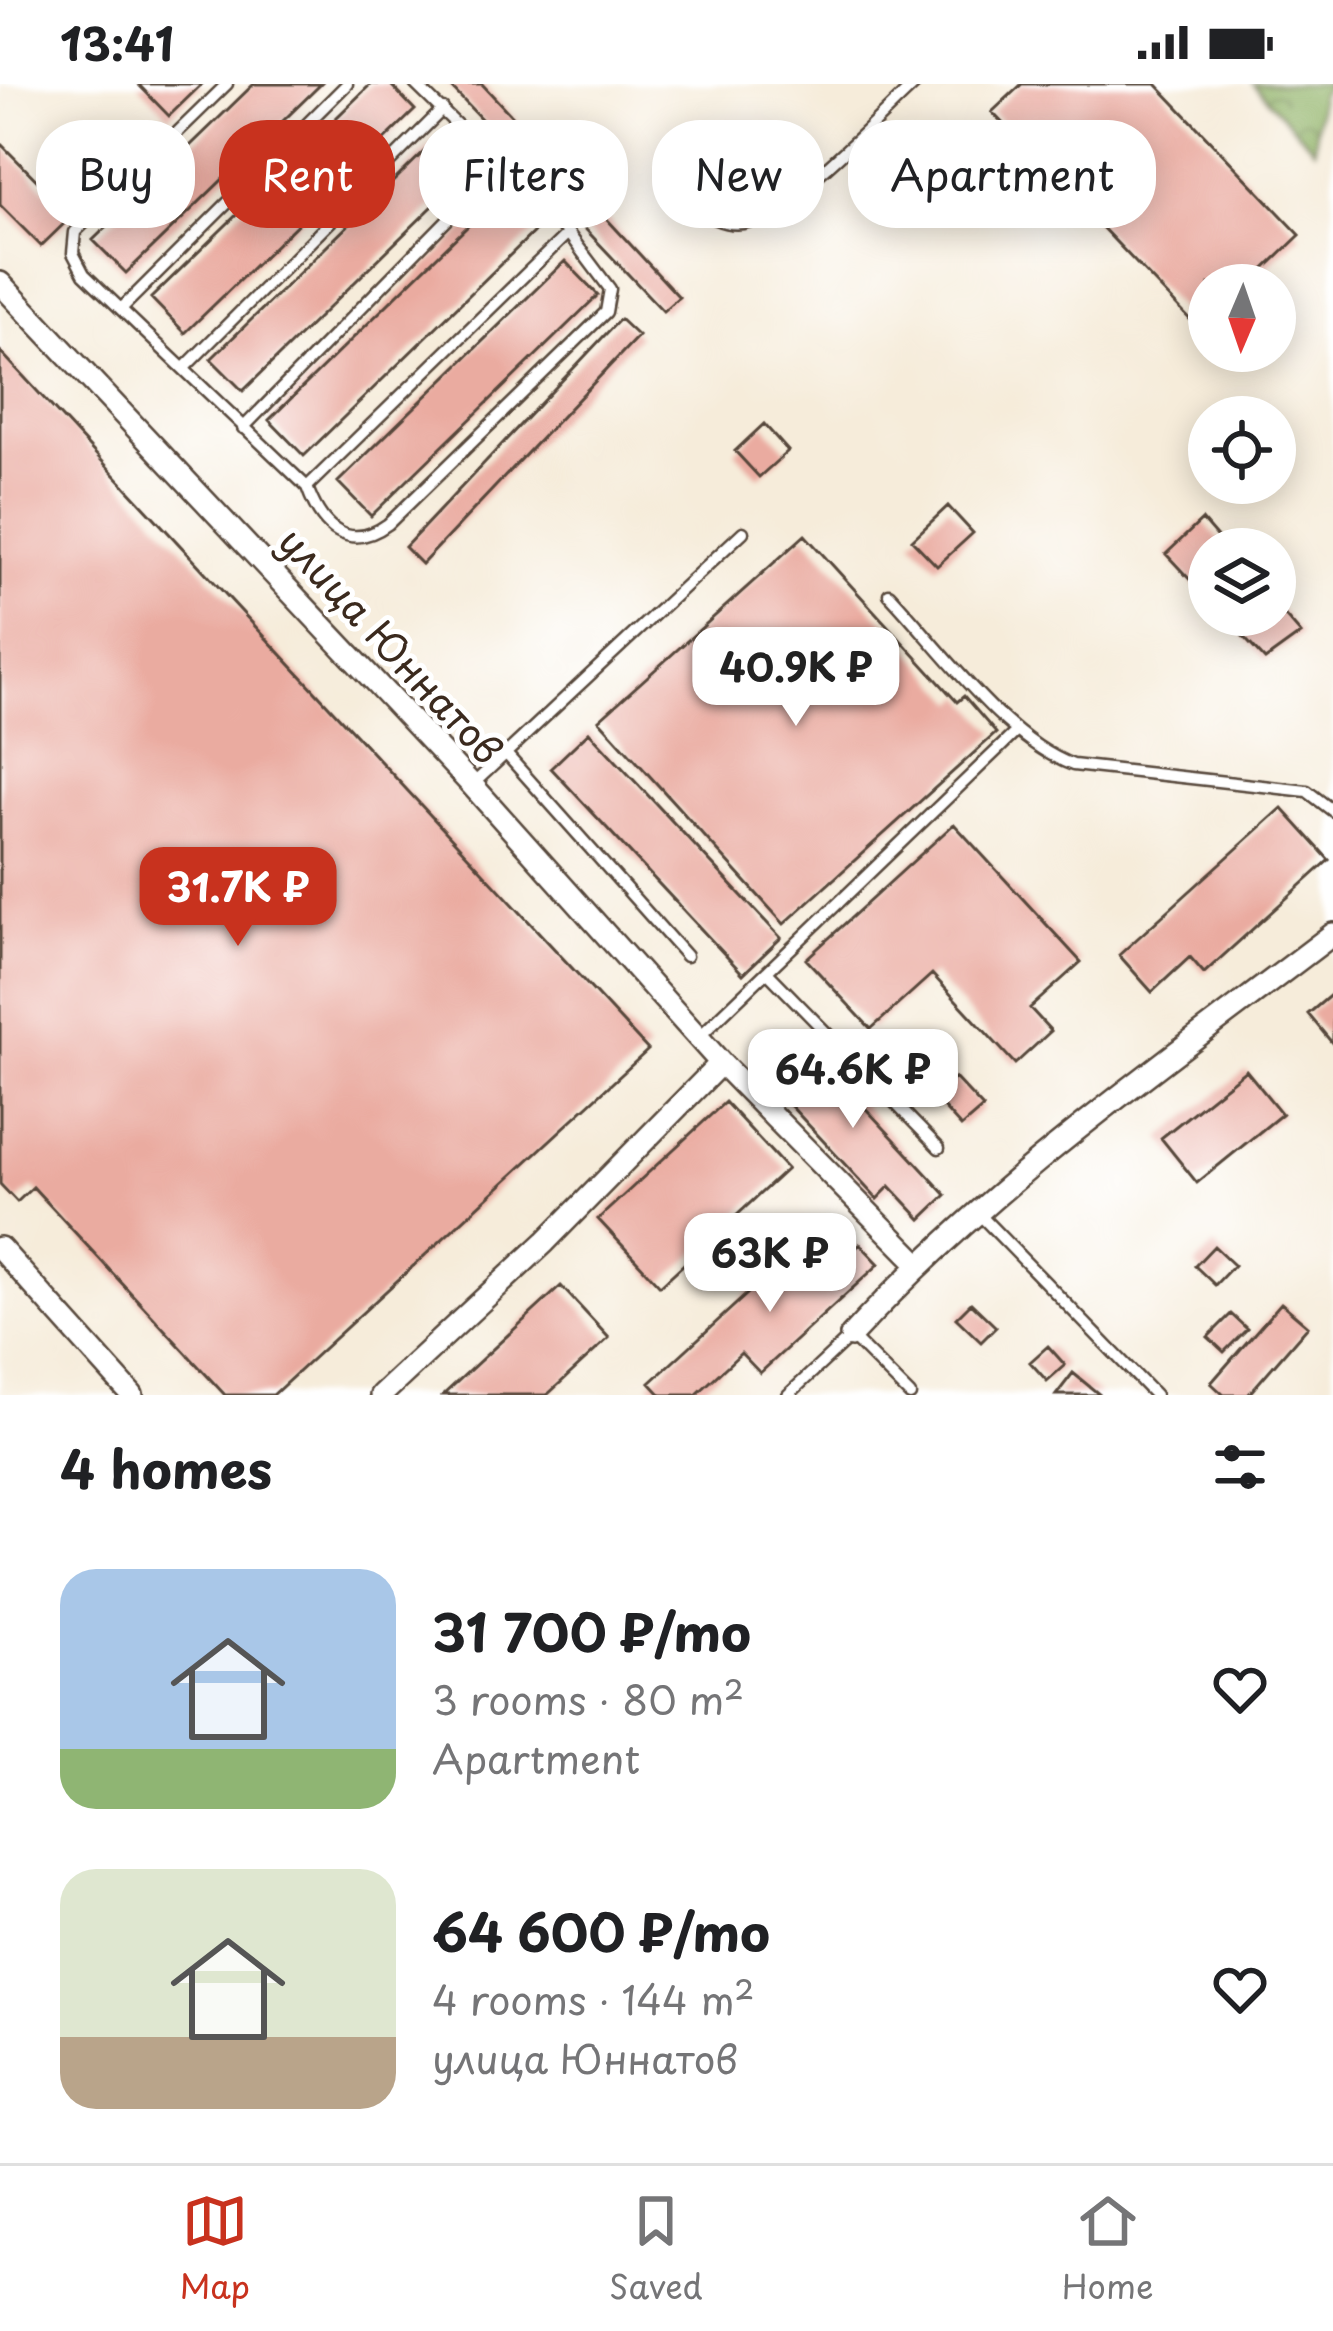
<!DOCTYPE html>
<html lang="en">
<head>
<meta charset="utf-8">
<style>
	body { margin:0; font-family:"Playpen Sans",sans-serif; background:#f6f6f6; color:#202124; height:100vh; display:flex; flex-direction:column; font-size:45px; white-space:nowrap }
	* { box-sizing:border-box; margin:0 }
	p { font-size:39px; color:#757577 }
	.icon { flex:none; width:66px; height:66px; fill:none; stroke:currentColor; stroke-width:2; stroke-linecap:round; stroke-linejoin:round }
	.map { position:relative; height:1311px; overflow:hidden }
	.drawer { display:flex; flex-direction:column; background:#fff; flex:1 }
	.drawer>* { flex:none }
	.hud { position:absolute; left:36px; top:36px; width:1263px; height:108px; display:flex; gap:24px }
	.needle { width:78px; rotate:182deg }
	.fabs { position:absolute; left:1188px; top:180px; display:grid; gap:24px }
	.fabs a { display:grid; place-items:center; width:108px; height:108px; border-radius:50%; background:#fff; box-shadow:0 6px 30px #0003; font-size:60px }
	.price { position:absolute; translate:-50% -102px; padding:0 27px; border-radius:24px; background:#fff; color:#222; font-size:39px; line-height:78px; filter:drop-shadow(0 3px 6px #0008) }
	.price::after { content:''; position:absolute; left:50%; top:72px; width:36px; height:27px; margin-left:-18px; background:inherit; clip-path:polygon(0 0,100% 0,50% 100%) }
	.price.selected { background:#c8321e; color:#fff }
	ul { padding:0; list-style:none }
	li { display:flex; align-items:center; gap:36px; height:300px; padding:0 60px }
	li span { display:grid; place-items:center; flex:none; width:336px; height:240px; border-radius:36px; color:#555 }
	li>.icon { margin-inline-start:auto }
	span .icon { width:144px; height:144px; fill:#fffc; stroke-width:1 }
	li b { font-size:51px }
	h2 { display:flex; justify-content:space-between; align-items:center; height:144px; padding:0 60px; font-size:51px }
	.tag { padding:0 42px; border-radius:48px; background:#fff; box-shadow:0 6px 30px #0003; font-size:42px; line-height:108px }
	.tag.selected { background:#c8321e; color:#fff }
	.status { display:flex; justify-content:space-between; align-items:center; height:84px; padding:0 60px; background:#fff; direction:ltr }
	.status svg { height:33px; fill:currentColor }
	.dock { display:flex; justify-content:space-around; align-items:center; height:168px; border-top:3px solid #e0e0e0; background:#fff; font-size:33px; color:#757577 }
	.dock a { display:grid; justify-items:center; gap:6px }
	.dock .selected { color:#c8321e }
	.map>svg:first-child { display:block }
</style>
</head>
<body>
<div class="status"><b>13:41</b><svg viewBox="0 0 49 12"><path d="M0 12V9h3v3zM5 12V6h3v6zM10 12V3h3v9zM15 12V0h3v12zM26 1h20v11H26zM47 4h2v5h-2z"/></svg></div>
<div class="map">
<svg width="1333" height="1311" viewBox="0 0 1333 1311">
	<defs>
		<pattern id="forest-crowns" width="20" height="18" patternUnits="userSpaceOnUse" patternTransform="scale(3)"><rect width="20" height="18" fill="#90b266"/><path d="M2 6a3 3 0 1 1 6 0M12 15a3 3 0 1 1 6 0" fill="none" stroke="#779153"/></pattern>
	</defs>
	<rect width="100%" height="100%" fill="#fff"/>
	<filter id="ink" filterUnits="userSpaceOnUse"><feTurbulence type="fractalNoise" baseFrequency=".00833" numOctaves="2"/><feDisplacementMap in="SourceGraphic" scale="24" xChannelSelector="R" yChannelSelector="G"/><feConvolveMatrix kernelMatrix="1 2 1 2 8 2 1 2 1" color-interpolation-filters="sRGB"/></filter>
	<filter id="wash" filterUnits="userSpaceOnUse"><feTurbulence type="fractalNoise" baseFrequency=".004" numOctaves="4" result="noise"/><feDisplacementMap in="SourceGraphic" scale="48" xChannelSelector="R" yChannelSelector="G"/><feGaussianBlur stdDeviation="2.7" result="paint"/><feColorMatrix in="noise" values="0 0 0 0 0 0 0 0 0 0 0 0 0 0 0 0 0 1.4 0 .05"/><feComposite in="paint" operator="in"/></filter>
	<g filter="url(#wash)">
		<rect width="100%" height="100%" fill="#f6ecda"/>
		<path fill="url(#forest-crowns)" stroke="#666e42" stroke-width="3" d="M1253 0H1331L1320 11 1314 65Z"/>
		<g id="blocks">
			<path fill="#eaaba0" d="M138 0H202L169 32Z
				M254 0H321L126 189 93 156Z
				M371 0H390L415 26 185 249 151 214Z
				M448 0H482L679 213 663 227Z
				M1022 0H1156L1300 151 1248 201H1209V238L1200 246 992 28Z
				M441 51 473 83 243 307 211 275Z
				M0 59 72 132 41 162 0 121Z
				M509 102 544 138 304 372 269 336Z
				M565 177 598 211 371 432 338 398Z
				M620 235 638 252 422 480 405 463Z
				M0 267 648 966 273 1311H225L33 1103 17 1118 0 1100Z
				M764 340 788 367 759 393 735 367Z
				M948 422 973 449 937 482 912 456Z
				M1202 436 1227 465H1209V516L1166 470Z
				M805 451 957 618 964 612 996 649 784 840 599 636Z
				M1275 520 1301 550 1265 576 1223 531H1275Z
				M589 648 781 854 743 890 551 684Z
				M1282 724 1329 776 1204 889 1190 873 1152 908 1119 871Z
				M954 740 1081 878 1030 924 1051 947 1015 980 932 890 871 945 806 875Z
				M1333 909V960L1308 930Z
				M805 959 946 1111 921 1135 890 1102 877 1115 766 995Z
				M1246 986 1282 1030 1197 1099 1161 1054Z
				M955 994 983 1024 961 1043 934 1013Z
				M725 1018 787 1085 660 1202 598 1135Z
				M819 1144 846 1174 860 1160 879 1180 760 1289 741 1269 696 1311H661L650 1299Z
				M1214 1162 1234 1181 1215 1201 1195 1182Z
				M561 1202 609 1254 547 1311H443Z
				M971 1219 996 1243 981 1258 956 1234Z
				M1281 1219 1308 1242 1248 1311H1224L1211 1299Z
				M1231 1230 1247 1245 1224 1268 1208 1253Z
				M1048 1262 1065 1281 1047 1297 1030 1278Z
				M1073 1289 1100 1311H1056Z"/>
		</g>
	</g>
	<g filter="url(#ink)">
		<use href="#blocks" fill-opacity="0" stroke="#57473a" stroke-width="3"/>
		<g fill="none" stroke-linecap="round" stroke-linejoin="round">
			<defs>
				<path id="service" d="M227 0 75 148 73 169 84 190 307 403C321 443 348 469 388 440L606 228 610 205 568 149 415 0
					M685 115C704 128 718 142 743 139 783 134 881 31 915 0
					M121 225 347 0
					M184 284 443 25
					M243 344 502 80
					M307 403 568 149
					M889 510C940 564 1005 656 1073 681L1307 707 1333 727
					M508 672 686 872
					M472 701 743 448
					M767 888 939 1064
					M701 951 1017 647
					M978 1129 1155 1311
					M788 1311 851 1252 910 1311"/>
				<path id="minor" d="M0 199 472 701 721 979 918 1179
					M0 1164 132 1311
					M851 1252C992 1098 1167 977 1333 850
					M381 1311 545 1158 721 979"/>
			</defs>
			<use href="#service" stroke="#57473a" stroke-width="15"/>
			<use href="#minor" stroke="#57473a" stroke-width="26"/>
			<use href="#service" stroke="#fff" stroke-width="10"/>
			<use href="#minor" stroke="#fff" stroke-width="21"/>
		</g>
	</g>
	<g text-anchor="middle" stroke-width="10" stroke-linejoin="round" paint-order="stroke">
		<g font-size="39" fill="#3b2a1e" stroke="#fff">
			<text transform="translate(390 562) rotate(47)" y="14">улица Юннатов</text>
		</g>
	</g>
</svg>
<div class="fabs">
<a><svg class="needle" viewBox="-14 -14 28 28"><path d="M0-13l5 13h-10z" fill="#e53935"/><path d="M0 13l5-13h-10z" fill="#757577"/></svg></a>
<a><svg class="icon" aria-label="locate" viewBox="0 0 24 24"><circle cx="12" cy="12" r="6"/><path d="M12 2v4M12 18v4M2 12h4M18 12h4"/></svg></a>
<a><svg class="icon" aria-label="layers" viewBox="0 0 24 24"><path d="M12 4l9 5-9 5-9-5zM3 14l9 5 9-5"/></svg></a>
</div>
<b class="price" style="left:796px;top:645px">40.9K ₽</b>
<b class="price selected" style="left:238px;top:865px">31.7K ₽</b>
<b class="price" style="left:853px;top:1047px">64.6K ₽</b>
<b class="price" style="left:770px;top:1231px">63K ₽</b>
<div class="hud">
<a class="tag">Buy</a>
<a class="tag selected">Rent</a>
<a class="tag">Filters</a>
<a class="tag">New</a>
<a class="tag">Apartment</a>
</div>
</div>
<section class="drawer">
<h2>4 homes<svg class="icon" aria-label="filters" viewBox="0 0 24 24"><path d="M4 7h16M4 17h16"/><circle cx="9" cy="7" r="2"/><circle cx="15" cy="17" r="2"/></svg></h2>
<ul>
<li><span style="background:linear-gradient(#a9c7e8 75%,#8fb573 0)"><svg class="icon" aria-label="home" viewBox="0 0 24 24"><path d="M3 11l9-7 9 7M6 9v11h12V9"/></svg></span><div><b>31 700 ₽/mo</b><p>3 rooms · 80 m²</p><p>Apartment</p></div><svg class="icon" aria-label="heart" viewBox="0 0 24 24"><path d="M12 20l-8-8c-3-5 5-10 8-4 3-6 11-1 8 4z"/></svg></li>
<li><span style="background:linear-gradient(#dfe7d0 70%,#b9a48a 0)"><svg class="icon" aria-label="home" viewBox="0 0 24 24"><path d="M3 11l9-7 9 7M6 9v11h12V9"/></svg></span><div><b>64 600 ₽/mo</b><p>4 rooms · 144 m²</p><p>улица Юннатов</p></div><svg class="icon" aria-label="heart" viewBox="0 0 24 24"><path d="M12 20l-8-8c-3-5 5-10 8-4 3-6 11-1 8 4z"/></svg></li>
</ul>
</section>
<nav class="dock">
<a class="selected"><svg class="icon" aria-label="map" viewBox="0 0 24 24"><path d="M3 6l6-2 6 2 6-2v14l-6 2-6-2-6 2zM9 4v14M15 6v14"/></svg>Map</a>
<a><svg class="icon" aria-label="saved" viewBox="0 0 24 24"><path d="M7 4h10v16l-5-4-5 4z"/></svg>Saved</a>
<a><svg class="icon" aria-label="home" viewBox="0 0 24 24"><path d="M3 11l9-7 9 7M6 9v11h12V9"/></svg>Home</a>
</nav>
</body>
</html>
